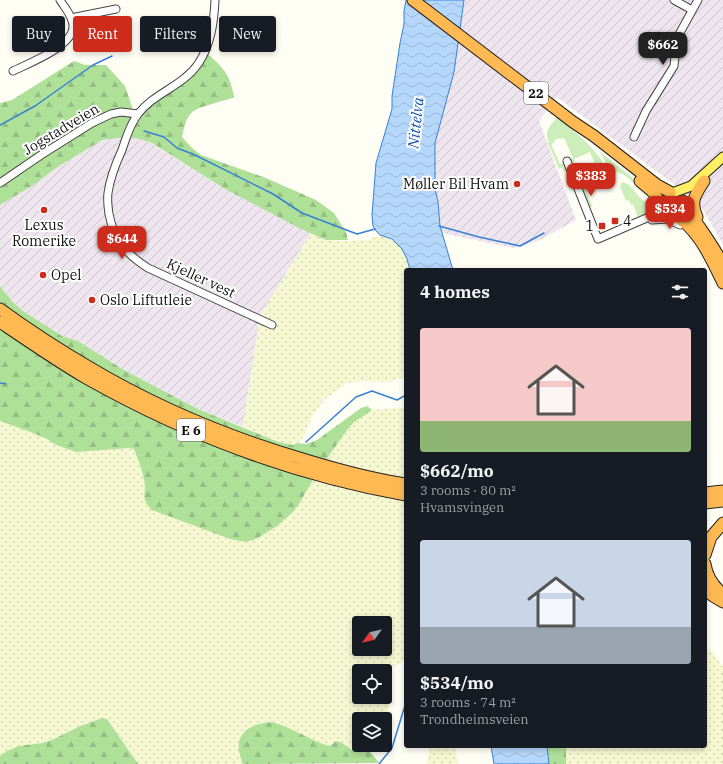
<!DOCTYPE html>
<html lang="en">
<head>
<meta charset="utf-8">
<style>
	body { margin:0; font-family:"IBM Plex Serif",serif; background:#242831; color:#f1f3f6; height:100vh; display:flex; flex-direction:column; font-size:15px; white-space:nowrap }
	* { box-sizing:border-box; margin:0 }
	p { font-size:13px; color:#9ea1a6 }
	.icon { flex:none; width:22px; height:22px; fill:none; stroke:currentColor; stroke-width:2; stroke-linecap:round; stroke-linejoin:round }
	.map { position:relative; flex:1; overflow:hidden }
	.sheet { position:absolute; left:404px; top:268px; width:303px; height:480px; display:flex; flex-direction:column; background:#171b24; border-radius:4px; box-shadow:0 2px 6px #0003 }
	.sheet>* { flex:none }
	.guide { position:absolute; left:12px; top:16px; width:332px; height:36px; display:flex; gap:8px }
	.needle { width:26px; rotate:236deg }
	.controls { position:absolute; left:352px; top:616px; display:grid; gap:8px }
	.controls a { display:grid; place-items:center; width:40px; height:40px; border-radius:4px; background:#171b24; box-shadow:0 2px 6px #0003; font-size:20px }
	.price { position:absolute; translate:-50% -34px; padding:0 9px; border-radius:8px; background:#cd2c1d; color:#fff; font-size:13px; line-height:26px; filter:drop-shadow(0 1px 2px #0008) }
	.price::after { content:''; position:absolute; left:50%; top:24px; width:12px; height:9px; margin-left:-6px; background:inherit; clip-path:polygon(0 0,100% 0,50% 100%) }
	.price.selected { background:#222; color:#fff }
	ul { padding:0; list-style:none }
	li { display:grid; align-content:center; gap:8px; height:212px; padding:0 16px }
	li span { display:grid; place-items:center; height:124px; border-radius:4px; color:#555 }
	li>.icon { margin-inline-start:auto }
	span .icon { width:72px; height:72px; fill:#fffc; stroke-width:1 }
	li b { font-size:17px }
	h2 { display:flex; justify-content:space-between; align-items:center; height:48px; padding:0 16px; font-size:17px }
	.chip { padding:0 14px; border-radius:4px; background:#171b24; box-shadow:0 2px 6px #0003; font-size:14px; line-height:36px }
	.chip.selected { background:#cd2c1d; color:#fff }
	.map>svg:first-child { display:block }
</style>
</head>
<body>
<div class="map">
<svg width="723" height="764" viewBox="0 0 723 764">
	<defs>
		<pattern id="industrial-furrows" width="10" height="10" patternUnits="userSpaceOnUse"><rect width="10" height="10" fill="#efe5ef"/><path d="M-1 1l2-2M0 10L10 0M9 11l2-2" fill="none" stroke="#ccc3cc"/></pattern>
		<pattern id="farmland-dots" width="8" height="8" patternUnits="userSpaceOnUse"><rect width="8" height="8" fill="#f6f8d1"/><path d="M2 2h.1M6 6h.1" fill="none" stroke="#d2d4b2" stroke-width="1.8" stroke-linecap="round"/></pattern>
		<pattern id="forest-firs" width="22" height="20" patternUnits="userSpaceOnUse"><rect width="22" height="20" fill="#aee098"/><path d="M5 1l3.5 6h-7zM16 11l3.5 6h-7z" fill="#95bf82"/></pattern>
		<pattern id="water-waves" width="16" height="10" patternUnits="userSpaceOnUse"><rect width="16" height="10" fill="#b5d7fb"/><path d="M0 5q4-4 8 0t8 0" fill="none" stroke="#9bb8d6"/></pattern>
	</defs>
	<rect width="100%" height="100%" fill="#fffef4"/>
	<path fill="url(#industrial-furrows)" d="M464 0H723V244L699 203 557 97 539 121 576 220 538 241 514 248 442 233 440 226 438 202 435 189V143L454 72Z
		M128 137 139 139 151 143 225 189 311 233 260 316 243 427 198 409 124 370 78 341 62 336 23 311 12 301 0 286V205L32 186 59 166 95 144 102 140Z"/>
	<path fill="url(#farmland-dots)" fill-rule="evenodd" d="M311 233 326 240 342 241 368 240 380 235 392 239 402 249 407 259 410 270H406V377L389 382 360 381 347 383 324 400 311 418 306 433 301 441 293 445 278 442 243 427 260 316Z
		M405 407 406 660 391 668 392 695 385 719H359V745H368L362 750H352L342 743 329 746 317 743 284 725 272 722 260 723 248 728 243 732 239 741V754L243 764H138L107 719H102L78 727 54 739 7 751 0 756V421L33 433 47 439 56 445 76 452 99 449 129 448 134 449 139 459 144 482V497L166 515 230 539 246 542 258 538 277 526 292 513 299 504 318 471 353 423 372 410ZM359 623H385V649H359ZM359 671H385V697H359Z
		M705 645 711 650 723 667V764H566V746H705Z
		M430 746H455L458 764H427Z"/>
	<path fill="#cdeeba" d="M557 117C569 127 612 159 605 177 602 185 590 185 586 192L593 207 589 206 581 185 583 184 585 188 601 179 590 152 574 159 575 162H570L569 160 573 158 564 138 560 139 559 138 554 140 555 142 551 144 560 164 564 163 568 172 564 171 562 167 559 169 548 143 549 142C544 130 550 127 557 117Z
		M599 150C616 166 639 179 651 198 635 192 630 170 611 172Z
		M622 182C634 183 636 202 653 204L649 212 638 217 633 204 631 205 629 200 626 201 620 186Z"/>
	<path fill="url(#forest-firs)" d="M208 54C224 69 230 74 234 97L233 98C223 101 196 107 191 113 185 120 184 129 182 137L192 148 201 155 266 178 316 200 334 213 346 232 348 240H326L301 229 225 189 152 143 139 139 128 137 102 140 59 166 32 186 0 205V103L12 100 74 61 85 65H106L125 86 135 116 170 90 187 81Z
		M0 286 12 301 23 311 62 336 78 341 124 370 198 409 278 442 293 445 297 443 306 444 317 440 361 408 367 406 372 410 353 423 345 433 318 471 299 504 292 513 277 526 258 538 246 542 230 539 152 510C139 496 147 495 144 480 142 469 138 459 134 449L129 448 76 452 56 445 47 439 33 433 0 421Z
		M102 718 107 719 138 764H0V756L7 751 19 746 42 743 54 739 78 727Z
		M272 722C292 727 309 740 329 746L337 741 342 743 352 750H362L366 746 379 763 243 764C231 736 245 724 272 722Z
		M547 746H566V764H549Z"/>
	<path fill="url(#water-waves)" stroke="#3681d7" d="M406 0H464L454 72 435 143V189L438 202 440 226 453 270H410L407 259 402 249 392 239 380 235 376 231 373 226 372 215 376 163 392 109V96L400 43 404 24V11Z
		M491 746H547L549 764H494Z"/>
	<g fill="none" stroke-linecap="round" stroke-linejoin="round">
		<path stroke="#3681d7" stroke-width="1.5" d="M0 125 35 106 93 65 112 56
			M144 131 164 137 177 148 195 155 273 194 302 213 357 234 375 229
			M439 226 479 237 520 246 544 233
			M0 383 6 384
			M306 442 356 397 372 391 397 400 406 395
			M379 764 392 748 406 702"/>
		<defs>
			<path id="minor" d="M215 0C214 22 211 45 198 64 183 86 154 93 138 114 130 124 126 138 122 150 116 163 110 178 108 193 107 200 108 207 109 214 114 240 126 254 148 268L272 325
				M674 0 692 10
				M71 18 116 9
				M13 71C29 63 75 46 73 25 72 15 65 8 60 0
				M634 137 646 111 674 66 677 38 698 0
				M567 161 598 239 649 217 667 212
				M0 183 41 155 92 123 111 114 121 112 138 114
				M652 220 667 219 680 225"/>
			<path id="major" d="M675 192 691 186 723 157"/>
			<path id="highway" d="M413 0 573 122 594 136 657 185 670 192
				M640 181 652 191 660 202
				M683 201C695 223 712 242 723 265
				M671 213C697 226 711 258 723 283
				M697 217C690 201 695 195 704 181
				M0 309C29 330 58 349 89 367 156 407 231 438 306 460 339 470 372 479 406 484
				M0 322C28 341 57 361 86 378 185 434 294 475 406 495
				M705 493 723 491
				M705 503 723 501
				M705 555 711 537 723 523
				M705 564C707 577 713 586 723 594
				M705 589 713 596 723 602"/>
		</defs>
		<use href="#minor" stroke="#444" stroke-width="9"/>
		<use href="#major" stroke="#222" stroke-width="11"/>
		<use href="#highway" stroke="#222" stroke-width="13"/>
		<use href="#minor" stroke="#fff" stroke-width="7"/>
		<use href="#major" stroke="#ffef64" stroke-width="9"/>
		<use href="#highway" stroke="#feb953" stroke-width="11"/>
	</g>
	<g fill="#cd2c1d" stroke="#fff" stroke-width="1.5">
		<circle cx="517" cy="184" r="4"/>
		<circle cx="44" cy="210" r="4"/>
		<rect x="611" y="217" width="8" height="8" rx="2"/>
		<rect x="598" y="222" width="8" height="8" rx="2"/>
		<circle cx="43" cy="275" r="4"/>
		<circle cx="92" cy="300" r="4"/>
	</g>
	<g text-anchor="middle" stroke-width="4" stroke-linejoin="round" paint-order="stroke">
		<g fill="#fff" stroke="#585858" stroke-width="1">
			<rect x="524" y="82" width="24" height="22" rx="3"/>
			<rect x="177" y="419" width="28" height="22" rx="3"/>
		</g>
		<g font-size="13" font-weight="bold" fill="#111">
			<text x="536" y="98">22</text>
			<text x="191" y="435">E 6</text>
		</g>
		<g font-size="14" fill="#111" stroke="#fff">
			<text transform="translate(61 129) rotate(-31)" y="5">Jogstadveien</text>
			<text transform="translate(201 278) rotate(25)" y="5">Kjeller vest</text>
		</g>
		<g font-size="14" fill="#111" stroke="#fff" text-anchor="start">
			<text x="509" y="189" text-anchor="end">Møller Bil Hvam</text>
			<text x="623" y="226">4</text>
			<text x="44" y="230" text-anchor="middle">Lexus<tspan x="44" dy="16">Romerike</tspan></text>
			<text x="594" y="231" text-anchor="end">1</text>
			<text x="51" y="280">Opel</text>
			<text x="100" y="305">Oslo Liftutleie</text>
		</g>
		<g font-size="15" font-style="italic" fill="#0e52ae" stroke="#fff">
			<text transform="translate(416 123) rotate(-84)" y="5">Nittelva</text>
		</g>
	</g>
</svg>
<div class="controls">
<a><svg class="needle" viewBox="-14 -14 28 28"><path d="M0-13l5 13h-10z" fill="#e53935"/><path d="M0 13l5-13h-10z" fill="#9ea1a6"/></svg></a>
<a><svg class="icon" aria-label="locate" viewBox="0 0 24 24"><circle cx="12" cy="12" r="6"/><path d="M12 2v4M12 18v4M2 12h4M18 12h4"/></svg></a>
<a><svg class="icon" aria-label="layers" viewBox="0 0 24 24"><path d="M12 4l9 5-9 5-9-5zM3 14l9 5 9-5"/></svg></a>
</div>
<b class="price selected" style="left:663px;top:66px">$662</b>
<b class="price" style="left:591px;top:197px">$383</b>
<b class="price" style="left:670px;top:230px">$534</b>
<b class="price" style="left:122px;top:260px">$644</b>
<div class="guide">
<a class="chip">Buy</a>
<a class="chip selected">Rent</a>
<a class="chip">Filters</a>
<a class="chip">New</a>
</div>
<section class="sheet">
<h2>4 homes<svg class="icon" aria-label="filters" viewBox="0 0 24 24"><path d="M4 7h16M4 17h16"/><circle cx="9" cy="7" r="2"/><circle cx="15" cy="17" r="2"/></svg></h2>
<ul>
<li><span style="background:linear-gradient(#f6c9c9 75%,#8fb573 0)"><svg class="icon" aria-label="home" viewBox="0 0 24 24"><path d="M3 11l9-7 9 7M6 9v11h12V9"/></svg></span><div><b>$662/mo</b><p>3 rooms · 80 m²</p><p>Hvamsvingen</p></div></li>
<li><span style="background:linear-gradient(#c9d6e8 70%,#9aa5b1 0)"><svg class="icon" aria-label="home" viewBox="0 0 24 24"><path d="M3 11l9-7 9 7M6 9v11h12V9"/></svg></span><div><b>$534/mo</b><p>3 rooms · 74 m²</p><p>Trondheimsveien</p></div></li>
</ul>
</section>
</div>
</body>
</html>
